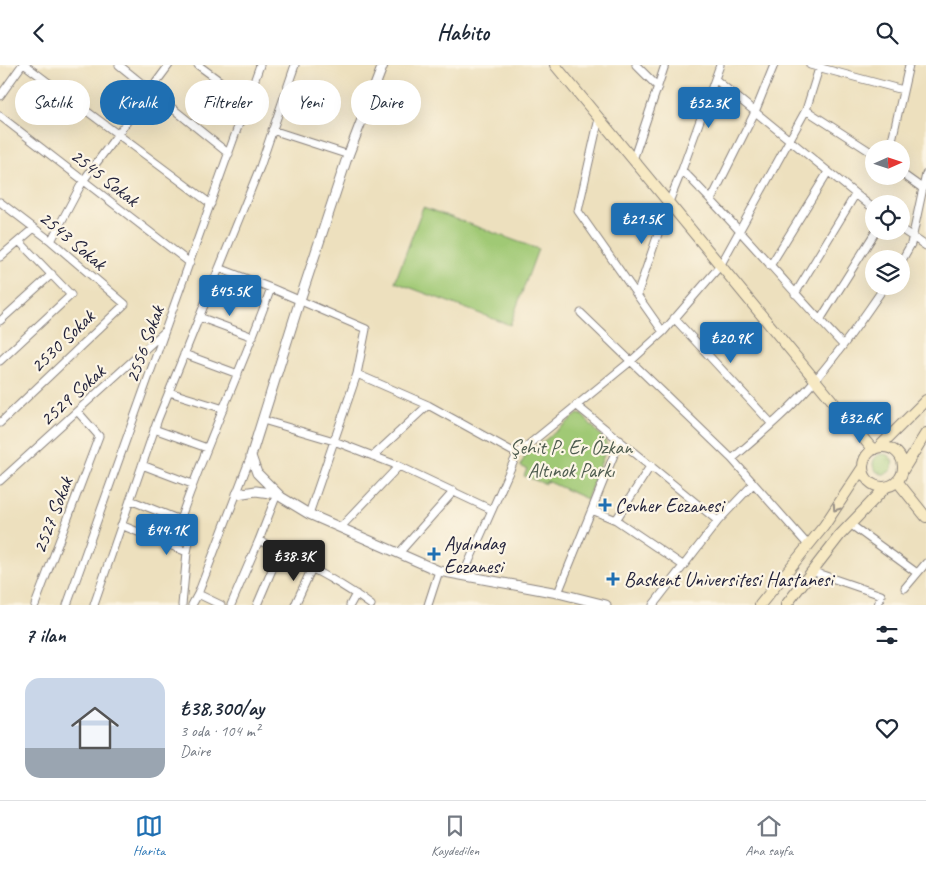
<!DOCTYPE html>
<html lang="tr">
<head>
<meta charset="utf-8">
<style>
	body { margin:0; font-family:Caveat,sans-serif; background:#f2f2f3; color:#1f2937; height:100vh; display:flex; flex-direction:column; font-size:19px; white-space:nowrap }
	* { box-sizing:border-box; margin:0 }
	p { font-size:16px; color:#747a83 }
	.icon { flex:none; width:28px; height:28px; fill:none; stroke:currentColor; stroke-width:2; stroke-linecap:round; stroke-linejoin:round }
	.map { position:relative; height:540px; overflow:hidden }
	.sheet { display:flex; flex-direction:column; background:#fff; flex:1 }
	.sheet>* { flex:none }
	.banner { position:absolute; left:15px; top:15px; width:500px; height:45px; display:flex; gap:10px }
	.needle { width:32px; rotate:87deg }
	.buttons { position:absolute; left:865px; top:75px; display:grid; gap:10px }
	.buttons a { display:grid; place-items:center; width:45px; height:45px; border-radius:50%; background:#fff; box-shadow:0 5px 20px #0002; font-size:25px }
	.price { position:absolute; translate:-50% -42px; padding:0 11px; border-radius:5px; background:#1f6fb2; color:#fff; font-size:16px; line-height:32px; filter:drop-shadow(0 1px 2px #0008) }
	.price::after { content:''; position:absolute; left:50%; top:30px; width:15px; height:11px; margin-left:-8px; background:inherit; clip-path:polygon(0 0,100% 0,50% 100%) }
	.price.selected { background:#222; color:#fff }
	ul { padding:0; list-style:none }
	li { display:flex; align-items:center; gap:15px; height:125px; padding:0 25px }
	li+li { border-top:1px solid #e0e1e3 }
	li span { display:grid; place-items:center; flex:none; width:140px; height:100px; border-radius:15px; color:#555 }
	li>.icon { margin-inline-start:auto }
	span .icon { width:60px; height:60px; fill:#fffc; stroke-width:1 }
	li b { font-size:21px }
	h2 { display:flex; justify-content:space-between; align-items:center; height:60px; padding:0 25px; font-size:21px }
	.pill { padding:0 18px; border-radius:22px; background:#fff; box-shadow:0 5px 20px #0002; font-size:18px; line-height:45px }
	.pill.selected { background:#1f6fb2; color:#fff }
	header { display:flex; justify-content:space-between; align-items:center; height:65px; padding:0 25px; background:#fff; font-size:22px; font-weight:600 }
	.menu { display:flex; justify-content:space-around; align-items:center; height:70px; border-top:1px solid #e0e1e3; background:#fff; font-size:14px; color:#747a83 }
	.menu a { display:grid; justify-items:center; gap:2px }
	.menu .selected { color:#1f6fb2 }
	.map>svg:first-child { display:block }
</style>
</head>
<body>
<header><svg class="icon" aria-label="back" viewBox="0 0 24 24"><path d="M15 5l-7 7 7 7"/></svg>Habito<svg class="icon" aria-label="search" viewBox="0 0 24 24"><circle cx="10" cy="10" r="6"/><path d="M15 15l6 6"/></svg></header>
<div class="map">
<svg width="926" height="540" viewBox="0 0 926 540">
	<defs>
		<pattern id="grass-tufts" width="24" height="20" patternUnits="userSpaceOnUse" patternTransform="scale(1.25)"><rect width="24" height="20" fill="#a0c975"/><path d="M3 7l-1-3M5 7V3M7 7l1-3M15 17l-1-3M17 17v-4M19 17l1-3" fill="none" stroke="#8aac66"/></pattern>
	</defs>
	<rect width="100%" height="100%" fill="#fcf5e5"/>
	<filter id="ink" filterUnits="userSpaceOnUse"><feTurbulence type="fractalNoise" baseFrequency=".02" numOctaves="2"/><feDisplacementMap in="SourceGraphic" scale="10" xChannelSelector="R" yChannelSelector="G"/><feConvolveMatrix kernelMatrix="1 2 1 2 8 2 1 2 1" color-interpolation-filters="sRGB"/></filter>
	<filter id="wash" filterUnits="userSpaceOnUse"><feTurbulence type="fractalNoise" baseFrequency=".0096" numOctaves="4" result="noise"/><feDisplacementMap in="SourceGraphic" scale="20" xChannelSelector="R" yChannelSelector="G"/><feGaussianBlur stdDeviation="1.12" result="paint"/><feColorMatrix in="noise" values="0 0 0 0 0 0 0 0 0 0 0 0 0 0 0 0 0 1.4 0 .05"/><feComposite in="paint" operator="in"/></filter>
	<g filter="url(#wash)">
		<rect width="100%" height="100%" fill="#ede0be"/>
		<path fill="url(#grass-tufts)" stroke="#617658" d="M873 399a10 10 0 1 1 20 0a10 10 0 1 1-20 0Z"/>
		<path fill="#a0c975" stroke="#617658" d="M423 142 538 184 510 260 395 217Z
			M578 349 582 350 605 375 607 382 587 434 547 416 545 419 524 411 527 404 520 401 526 390Z"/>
	</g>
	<g filter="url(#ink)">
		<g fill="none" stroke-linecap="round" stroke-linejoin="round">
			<defs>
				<path id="minor" d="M25 0 211 139
					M119 0 229 89
					M198 0 247 36
					M636 0 658 22
					M810 0 903 25
					M715 14 874 144
					M0 31 22 0
					M806 45 874 89
					M0 51 190 198
					M599 53 578 146 663 267
					M272 65 349 90
					M890 84 909 0
					M633 95 665 0
					M682 105C738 161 788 222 843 280
					M901 108 922 123
					M711 135 755 47 774 0
					M0 137 51 176 125 239 0 358
					M901 164 926 181
					M51 176 83 116 169 0
					M0 192 34 163
					M901 197 911 179 926 109
					M770 201 828 107
					M219 203 271 223 366 264 357 309 309 449
					M795 229 855 130
					M637 230 669 137 682 105 720 0
					M581 248 732 394 808 480
					M199 252 253 272
					M674 253 772 359
					M820 255 876 166
					M0 256 52 209
					M184 289 238 309
					M0 296 71 230 19 176
					M357 309 428 340 517 389
					M169 327 224 344
					M576 340 718 456
					M263 355 334 376 399 401 492 445
					M154 364 207 383
					M373 391 428 340
					M732 394C761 369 791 344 816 314 841 285 863 253 885 221
					M142 400 192 419
					M651 400 616 455 684 501
					M0 416 163 268
					M130 435 180 455C207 377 243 301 271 223
					M592 445 616 455
					M180 455C193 466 190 472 187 487
					M850 459 917 508
					M121 460 187 487 182 540
					M341 462 399 401
					M259 475 277 429
					M399 488 454 426
					M811 506 881 530 878 540
					M463 510 517 389 631 296 663 267 720 201 806 45 820 0
					M905 523 926 498
					M558 528 620 375
					M198 529 221 540
					M35 540 99 371 78 347
					M67 540 260 0
					M94 540 158 354 260 102 295 0
					M192 540 198 529 251 391
					M231 540 259 475C297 496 336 514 371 540
					M257 540 280 486
					M295 540 312 503
					M350 540 356 529
					M428 540 439 506
					M653 540 718 456 753 419"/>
				<path id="tertiary" d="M383 0 346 96 300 235 251 391 257 408 281 432 309 449 439 506 558 528 606 540
					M237 429 256 426 277 429"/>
				<path id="secondary" d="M555 0 873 385
					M863 402a20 20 0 1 1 40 0a20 20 0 1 1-40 0Z
					M879 382 926 335
					M903 405 926 368
					M897 416 926 452
					M760 540 824 461 863 402
					M786 540 840 470 886 422"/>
			</defs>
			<use href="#minor" stroke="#88817c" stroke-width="9"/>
			<use href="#tertiary" stroke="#88817c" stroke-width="11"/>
			<use href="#secondary" stroke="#88817c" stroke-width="12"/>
			<use href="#minor" stroke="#fff" stroke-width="7"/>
			<use href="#tertiary" stroke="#fff" stroke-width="9"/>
			<use href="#secondary" stroke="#f7e9c3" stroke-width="10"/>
		</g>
		<defs><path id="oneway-chevron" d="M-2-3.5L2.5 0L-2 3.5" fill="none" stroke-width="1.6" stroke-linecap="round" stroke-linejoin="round" transform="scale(1.25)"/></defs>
		<use stroke="#978f86" href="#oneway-chevron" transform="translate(836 443) rotate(125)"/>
	</g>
	<g fill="#1f6fb2" stroke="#fcf5e5" stroke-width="2">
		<path d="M602.5 432.5h5v5h5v5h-5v5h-5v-5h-5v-5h5z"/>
		<path d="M431.5 481.5h5v5h5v5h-5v5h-5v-5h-5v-5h5z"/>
		<path d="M610.5 506.5h5v5h5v5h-5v5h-5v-5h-5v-5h5z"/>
	</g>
	<g text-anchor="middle" stroke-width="4.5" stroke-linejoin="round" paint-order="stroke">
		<g font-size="20" fill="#22223b" stroke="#fcf5e5">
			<text transform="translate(105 112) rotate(38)" y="7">2545 Sokak</text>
			<text transform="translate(73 175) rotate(40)" y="7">2543 Sokak</text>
			<text transform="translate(62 276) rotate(-44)" y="7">2530 Sokak</text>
			<text transform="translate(144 279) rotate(-70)" y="7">2556 Sokak</text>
			<text transform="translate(72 330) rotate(-42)" y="7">2529 Sokak</text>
			<text transform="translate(52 450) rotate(-69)" y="7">2527 Sokak</text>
		</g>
		<g font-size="20" fill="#4e5c4f" stroke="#fcf5e5">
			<text x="571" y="389">Şehit P. Er Özkan<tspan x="571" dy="23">Altınok Parkı</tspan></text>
		</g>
		<g font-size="20" fill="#22223b" stroke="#fcf5e5" text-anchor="start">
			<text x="615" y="447">Cevher Eczanesi</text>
			<text x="444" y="485">Aydındag<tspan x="444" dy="23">Eczanesi</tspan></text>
			<text x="624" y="521">Baskent Universitesi Hastanesi</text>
		</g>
	</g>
</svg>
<div class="buttons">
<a><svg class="needle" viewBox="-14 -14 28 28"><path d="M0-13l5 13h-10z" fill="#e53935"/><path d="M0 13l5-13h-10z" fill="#747a83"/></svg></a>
<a><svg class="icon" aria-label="locate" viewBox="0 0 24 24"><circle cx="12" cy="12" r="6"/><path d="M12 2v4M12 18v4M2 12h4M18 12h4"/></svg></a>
<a><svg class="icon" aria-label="layers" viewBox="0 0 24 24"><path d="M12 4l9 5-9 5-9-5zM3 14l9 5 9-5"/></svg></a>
</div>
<b class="price" style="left:709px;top:64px">₺52.3K</b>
<b class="price" style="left:642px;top:180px">₺21.5K</b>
<b class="price" style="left:230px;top:252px">₺45.5K</b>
<b class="price" style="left:731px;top:299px">₺20.9K</b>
<b class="price" style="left:860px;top:379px">₺32.6K</b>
<b class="price" style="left:167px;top:491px">₺44.1K</b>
<b class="price selected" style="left:294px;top:517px">₺38.3K</b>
<div class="banner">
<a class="pill">Satılık</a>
<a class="pill selected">Kiralık</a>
<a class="pill">Filtreler</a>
<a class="pill">Yeni</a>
<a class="pill">Daire</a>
</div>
</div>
<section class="sheet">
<h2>7 ilan<svg class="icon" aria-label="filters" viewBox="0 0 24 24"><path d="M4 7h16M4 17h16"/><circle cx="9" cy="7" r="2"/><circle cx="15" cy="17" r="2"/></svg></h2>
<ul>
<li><span style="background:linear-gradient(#c9d6e8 70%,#9aa5b1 0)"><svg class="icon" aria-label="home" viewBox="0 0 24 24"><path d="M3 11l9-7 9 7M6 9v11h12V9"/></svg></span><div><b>₺38,300/ay</b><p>3 oda · 104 m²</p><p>Daire</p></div><svg class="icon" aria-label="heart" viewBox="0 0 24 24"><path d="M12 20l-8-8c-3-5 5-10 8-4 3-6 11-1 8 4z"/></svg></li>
</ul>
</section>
<nav class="menu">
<a class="selected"><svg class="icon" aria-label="map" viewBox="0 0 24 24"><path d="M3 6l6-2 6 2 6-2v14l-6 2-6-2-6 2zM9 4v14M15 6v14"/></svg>Harita</a>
<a><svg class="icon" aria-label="saved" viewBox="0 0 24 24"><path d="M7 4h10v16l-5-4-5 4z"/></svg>Kaydedilen</a>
<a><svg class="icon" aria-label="home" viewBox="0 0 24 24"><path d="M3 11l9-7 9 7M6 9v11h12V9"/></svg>Ana sayfa</a>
</nav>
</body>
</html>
